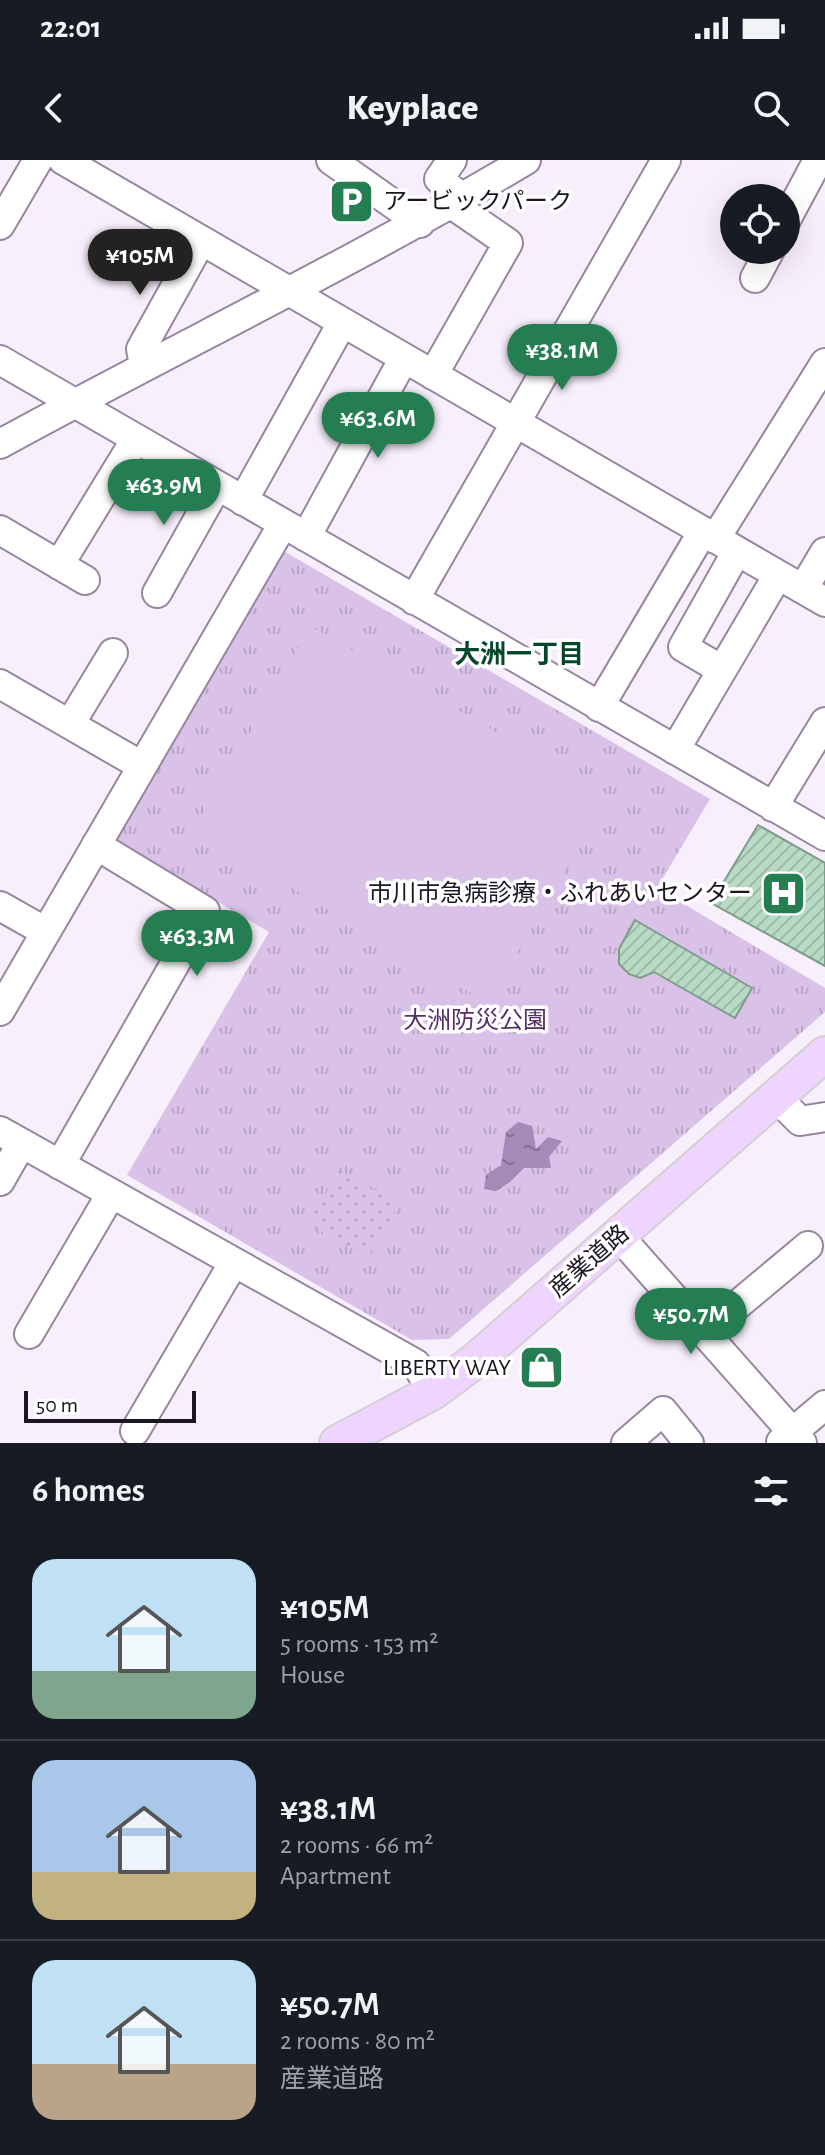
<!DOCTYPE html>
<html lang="en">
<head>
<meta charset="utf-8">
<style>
	body { margin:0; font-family:"Alegreya Sans","Noto Sans JP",sans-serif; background:#242831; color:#f1f3f6; height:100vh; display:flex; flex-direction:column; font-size:30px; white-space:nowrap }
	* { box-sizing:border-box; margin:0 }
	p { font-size:26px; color:#9ea1a6 }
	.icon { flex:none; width:44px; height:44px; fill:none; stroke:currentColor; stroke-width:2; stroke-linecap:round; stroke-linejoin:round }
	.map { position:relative; height:1283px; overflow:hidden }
	.side { display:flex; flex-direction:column; background:#171b24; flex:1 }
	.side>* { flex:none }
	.tools { position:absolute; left:720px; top:24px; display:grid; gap:16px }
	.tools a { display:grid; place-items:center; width:80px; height:80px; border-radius:50%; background:#171b24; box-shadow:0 8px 32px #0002; font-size:40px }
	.scale { position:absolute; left:24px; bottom:20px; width:172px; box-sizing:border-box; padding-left:8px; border:4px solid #1c1620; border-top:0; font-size:22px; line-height:28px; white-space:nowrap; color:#1c1620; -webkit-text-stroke:6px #fff; paint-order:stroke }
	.price { position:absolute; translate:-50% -68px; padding:0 18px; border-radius:28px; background:#257d52; color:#fff; font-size:26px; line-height:52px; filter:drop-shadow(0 2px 4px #0008) }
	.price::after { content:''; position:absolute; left:50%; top:48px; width:24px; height:18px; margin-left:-12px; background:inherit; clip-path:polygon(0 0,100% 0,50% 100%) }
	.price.on { background:#222; color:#fff }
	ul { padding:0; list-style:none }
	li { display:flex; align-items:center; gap:24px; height:200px; padding:0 32px }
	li+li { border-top:2px solid #363941 }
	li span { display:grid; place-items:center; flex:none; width:224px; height:160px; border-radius:24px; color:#555 }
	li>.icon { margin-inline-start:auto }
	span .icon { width:96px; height:96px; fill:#fffc; stroke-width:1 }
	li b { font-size:34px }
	h2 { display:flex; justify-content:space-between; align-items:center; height:96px; padding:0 32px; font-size:34px }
	.status { display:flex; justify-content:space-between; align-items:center; height:56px; padding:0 40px; background:#171b24; direction:ltr }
	.status svg { height:22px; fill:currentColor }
	header { display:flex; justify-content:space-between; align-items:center; height:104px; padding:0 32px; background:#171b24; font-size:36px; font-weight:800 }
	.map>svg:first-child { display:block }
</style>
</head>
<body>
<div class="status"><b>22:01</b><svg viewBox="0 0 49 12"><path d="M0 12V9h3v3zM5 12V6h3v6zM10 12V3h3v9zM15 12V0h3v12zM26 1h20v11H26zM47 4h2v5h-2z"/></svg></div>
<header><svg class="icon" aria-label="back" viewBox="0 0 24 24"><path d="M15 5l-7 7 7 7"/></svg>Keyplace<svg class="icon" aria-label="search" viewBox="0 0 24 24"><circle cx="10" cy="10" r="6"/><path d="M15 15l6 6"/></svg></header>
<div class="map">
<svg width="825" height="1283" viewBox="0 0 825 1283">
	<defs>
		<pattern id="grass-tufts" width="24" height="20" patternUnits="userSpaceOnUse" patternTransform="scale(2)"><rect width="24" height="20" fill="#d9c1e8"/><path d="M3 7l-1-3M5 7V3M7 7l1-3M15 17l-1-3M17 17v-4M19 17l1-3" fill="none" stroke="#baa5c7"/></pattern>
		<pattern id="garden-dots" width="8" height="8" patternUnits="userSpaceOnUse" patternTransform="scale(2)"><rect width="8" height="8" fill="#d9c1e8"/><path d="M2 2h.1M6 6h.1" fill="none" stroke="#baa5c7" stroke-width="1.8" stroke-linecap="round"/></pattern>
		<pattern id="water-ripples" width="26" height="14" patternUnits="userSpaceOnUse" patternTransform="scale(2)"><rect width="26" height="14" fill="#a689b7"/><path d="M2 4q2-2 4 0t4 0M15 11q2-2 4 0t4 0" fill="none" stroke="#866f94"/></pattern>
		<pattern id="building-hatch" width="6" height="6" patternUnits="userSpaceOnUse" patternTransform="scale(2)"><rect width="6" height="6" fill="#b9dac5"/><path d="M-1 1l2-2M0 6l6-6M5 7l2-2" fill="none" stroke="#9ebaa9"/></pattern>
	</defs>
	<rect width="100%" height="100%" fill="#f7effc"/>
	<path fill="url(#grass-tufts)" d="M282 390 710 639 657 728 825 828V852L449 1179 412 1180 127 1015 269 772 115 681Z"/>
	<path fill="url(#garden-dots)" d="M339 1010 394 1040 395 1051 369 1098 308 1064Z"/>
	<path fill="#d9c1e8" d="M310 466 609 636 488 843 195 671Z"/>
	<path fill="url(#water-ripples)" d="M518 962 532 966 536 989 548 977 562 981 549 997 551 1008H524L510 1022 496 1031 484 1029 486 1015 501 1005 506 972Z"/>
	<path fill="url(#building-hatch)" stroke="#7d9c89" stroke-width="2" d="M758 665 825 703V806L711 743Z
		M635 760 752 828 735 858 654 812 640 818 629 814 619 804V789Z"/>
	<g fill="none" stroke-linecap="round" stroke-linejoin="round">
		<defs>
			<path id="minor" d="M63 0 825 442
				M331 0 420 63
				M452 0 439 19 462 38
				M786 60 818 0
				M0 65 38 0
				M755 118 770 90
				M0 200 825 676
				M144 205 141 189 201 81
				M433 215 508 83 453 45
				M0 284C175 188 355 102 526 0
				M243 341 342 163
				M0 370 85 420
				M306 377 404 198
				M715 379 825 203
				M59 405 136 279
				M803 429 825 392
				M157 433 217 326
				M414 440 666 0
				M722 510 683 487 737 391
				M0 524 142 606
				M599 547 703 371
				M70 564 113 493
				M675 590 778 415
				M773 647 825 562
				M0 746 46 772
				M0 851 283 364
				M776 937 800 961 825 957
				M0 971 416 1204 433 1232
				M60 1005 205 751 96 685
				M0 1021 21 984
				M618 1075 802 1283
				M705 1172 808 1086
				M29 1174 111 1034
				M135 1271 234 1102
				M781 1282 825 1245
				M626 1283 663 1251 689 1283"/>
			<path id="major" d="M337 1283 433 1232 476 1200 825 894"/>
		</defs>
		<use href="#minor" stroke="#9786a1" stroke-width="32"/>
		<use href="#major" stroke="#d2d0d2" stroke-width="38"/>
		<use href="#minor" stroke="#fff" stroke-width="28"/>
		<use href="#major" stroke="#eed4fe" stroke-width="34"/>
	</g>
	<defs>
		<symbol id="parking-square" viewBox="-11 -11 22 22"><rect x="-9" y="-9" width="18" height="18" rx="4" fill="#257d52" stroke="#fff"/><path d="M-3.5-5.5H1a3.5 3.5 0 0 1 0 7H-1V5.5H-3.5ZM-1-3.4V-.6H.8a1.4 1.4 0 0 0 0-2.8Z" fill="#fff"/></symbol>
		<symbol id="hospital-square" viewBox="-11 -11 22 22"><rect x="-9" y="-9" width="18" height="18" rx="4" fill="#257d52" stroke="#fff"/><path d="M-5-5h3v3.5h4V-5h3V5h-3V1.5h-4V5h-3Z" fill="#fff"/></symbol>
		<symbol id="shop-square" viewBox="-11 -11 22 22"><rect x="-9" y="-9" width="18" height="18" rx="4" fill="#257d52" stroke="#fff"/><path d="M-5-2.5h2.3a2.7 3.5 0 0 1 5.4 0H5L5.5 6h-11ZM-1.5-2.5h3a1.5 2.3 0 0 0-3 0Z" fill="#fff"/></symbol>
	</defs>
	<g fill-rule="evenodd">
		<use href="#parking-square" x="326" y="16" width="51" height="51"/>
		<use href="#hospital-square" x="758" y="708" width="51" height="51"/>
		<use href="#shop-square" x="516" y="1182" width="51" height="51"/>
	</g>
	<g text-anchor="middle" stroke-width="7" stroke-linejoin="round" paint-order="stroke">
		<g font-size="24" fill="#1c1620" stroke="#fff" text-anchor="end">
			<text x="383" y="49" text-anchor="start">アービックパーク</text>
			<text x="752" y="741">市川市急病診療・ふれあいセンター</text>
			<text x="511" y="1215">LIBERTY WAY</text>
		</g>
		<g font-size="24" fill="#542e68" stroke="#fff">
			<text x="475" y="868">大洲防災公園</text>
		</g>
		<g font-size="24" fill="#1c1620" stroke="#fff">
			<text transform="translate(589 1101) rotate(-41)" y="8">産業道路</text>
		</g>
		<g font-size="26" font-weight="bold" fill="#05472a" stroke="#fff">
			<text x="519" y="503">大洲一丁目</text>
		</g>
	</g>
</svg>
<div class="tools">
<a><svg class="icon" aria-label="locate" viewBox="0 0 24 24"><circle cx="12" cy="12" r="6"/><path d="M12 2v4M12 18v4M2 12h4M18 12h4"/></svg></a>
</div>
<div class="scale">50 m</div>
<b class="price on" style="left:140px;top:137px">¥105M</b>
<b class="price" style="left:562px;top:232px">¥38.1M</b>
<b class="price" style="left:378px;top:300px">¥63.6M</b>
<b class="price" style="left:164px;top:367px">¥63.9M</b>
<b class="price" style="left:197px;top:818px">¥63.3M</b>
<b class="price" style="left:691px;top:1196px">¥50.7M</b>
</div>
<section class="side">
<h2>6 homes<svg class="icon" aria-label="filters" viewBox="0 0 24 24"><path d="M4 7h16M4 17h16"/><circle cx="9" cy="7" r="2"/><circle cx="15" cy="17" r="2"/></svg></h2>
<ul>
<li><span style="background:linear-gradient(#bfe0f5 70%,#7fa58c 0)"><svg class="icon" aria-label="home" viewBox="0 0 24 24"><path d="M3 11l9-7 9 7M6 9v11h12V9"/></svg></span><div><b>¥105M</b><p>5 rooms · 153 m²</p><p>House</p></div></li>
<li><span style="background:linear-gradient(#a9c7e8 70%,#c2b280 0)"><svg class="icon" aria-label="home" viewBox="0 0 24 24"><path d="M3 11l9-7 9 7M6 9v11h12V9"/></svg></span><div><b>¥38.1M</b><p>2 rooms · 66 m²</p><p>Apartment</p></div></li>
<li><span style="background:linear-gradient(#bfe0f5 65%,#b9a48a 0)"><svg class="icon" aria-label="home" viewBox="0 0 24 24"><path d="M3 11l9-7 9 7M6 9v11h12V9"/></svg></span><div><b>¥50.7M</b><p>2 rooms · 80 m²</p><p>産業道路</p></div></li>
</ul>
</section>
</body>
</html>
